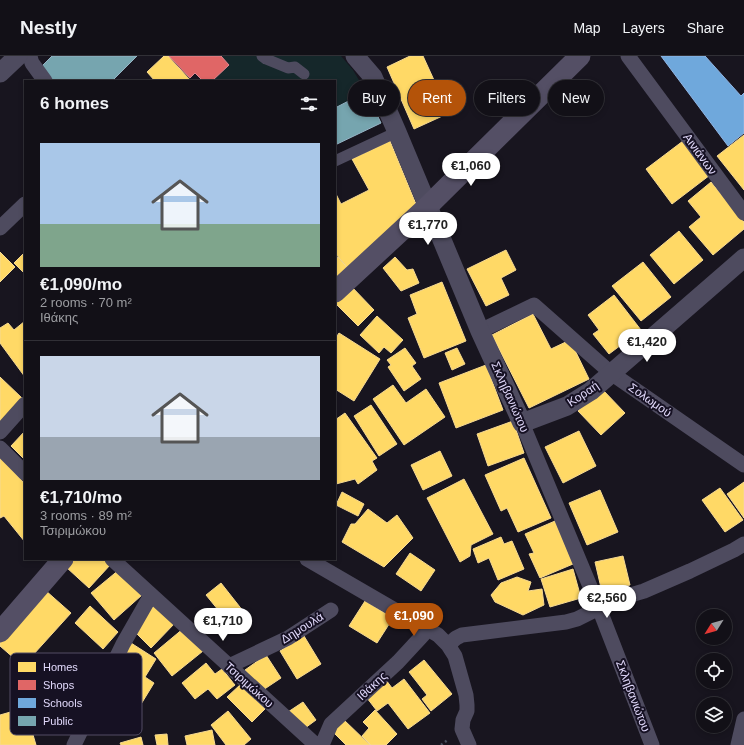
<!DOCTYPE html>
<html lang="en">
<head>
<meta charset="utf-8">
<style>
	body { margin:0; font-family:Arial,sans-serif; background:#1f1e24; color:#f1f3f6; height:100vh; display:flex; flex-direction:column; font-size:15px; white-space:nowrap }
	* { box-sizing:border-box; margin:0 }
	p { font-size:13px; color:#9c9da1 }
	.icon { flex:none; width:22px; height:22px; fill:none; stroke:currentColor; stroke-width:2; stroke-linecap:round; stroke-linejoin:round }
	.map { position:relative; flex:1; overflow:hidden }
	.drawer { position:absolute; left:24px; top:24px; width:312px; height:480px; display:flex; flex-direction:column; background:#121017; border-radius:0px; box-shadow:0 2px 6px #0003,0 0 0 1px #313036 }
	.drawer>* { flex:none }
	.hud { position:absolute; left:348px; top:24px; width:336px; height:36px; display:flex; gap:8px }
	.needle { width:26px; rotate:233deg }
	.fabs { position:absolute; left:696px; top:553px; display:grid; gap:8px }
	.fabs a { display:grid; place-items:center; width:36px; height:36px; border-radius:50%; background:#121017; box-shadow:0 2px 6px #0003,0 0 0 1px #313036; font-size:20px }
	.price { position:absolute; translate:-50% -34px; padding:0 9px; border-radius:14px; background:#fff; color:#222; font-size:13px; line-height:26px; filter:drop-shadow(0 1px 2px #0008) }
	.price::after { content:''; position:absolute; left:50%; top:24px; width:12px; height:9px; margin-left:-6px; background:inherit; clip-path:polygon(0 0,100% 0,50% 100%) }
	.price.current { background:#b45309; color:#fff }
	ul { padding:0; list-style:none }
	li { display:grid; align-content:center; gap:8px; height:212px; padding:0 16px }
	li+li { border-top:1px solid #313036 }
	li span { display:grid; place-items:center; height:124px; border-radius:0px; color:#555 }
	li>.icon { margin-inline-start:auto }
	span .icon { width:72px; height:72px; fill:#fffc; stroke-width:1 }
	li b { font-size:17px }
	h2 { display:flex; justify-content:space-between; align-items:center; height:48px; padding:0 16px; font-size:17px }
	.chip { padding:0 14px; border-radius:18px; background:#121017; box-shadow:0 2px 6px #0003,0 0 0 1px #313036; font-size:14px; line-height:36px }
	.chip.current { background:#b45309; color:#fff }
	header { display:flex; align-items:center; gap:24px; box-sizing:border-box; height:56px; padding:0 20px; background:#121017; border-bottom:1px solid #313036 }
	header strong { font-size:19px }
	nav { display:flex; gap:22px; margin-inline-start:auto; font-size:14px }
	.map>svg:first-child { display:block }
</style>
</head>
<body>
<header>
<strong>Nestly</strong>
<nav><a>Map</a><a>Layers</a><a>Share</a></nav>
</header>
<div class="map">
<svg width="744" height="689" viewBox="0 0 744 689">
	<rect width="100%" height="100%" fill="#18151f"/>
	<path fill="#15272a" d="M221 0H341L353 14 366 36 335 52V25H212Z"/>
	<path fill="#ffd966" stroke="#f6d992" d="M164 0H168L191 25H155L147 16Z
		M410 0H423L449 57 414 73 387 11Z
		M744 79V134L717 100Z
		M390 85 418 153 351 216 335 197V136L341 148 369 134 352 103Z
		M683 85 710 119 672 148 646 113Z
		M711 126 744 166V173L713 199 689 171 701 161 688 145Z
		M679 175 703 204 674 228 650 199Z
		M506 194 516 214 501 222 509 239 486 250 467 213Z
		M0 196 15 211 0 226Z
		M25 196V218L14 207Z
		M338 201 351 216 335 231V203Z
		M395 201 407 214 413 213 419 227 401 235 383 212Z
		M643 206 671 241 641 265 612 230Z
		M442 226 466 285 424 302 408 262 417 258 410 239Z
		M350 229 374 254 358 270 335 247V244Z
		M614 239 641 274 609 298 593 278 599 274 588 259Z
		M533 258 551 293 570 284 589 323 529 352 492 279Z
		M377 260 403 284 391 297 384 291 379 297 360 279Z
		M25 265V321L0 287V272L8 267 14 274Z
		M339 277 380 303 354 345 335 333V283Z
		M405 292 416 307 412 310 421 323 404 335 388 311 391 309 387 304Z
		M457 292 465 308 452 314 445 297Z
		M486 309 503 354 456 372 439 327Z
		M0 321 22 342 0 367Z
		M393 329 406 347 426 333 445 361 404 389 373 343Z
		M602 333 625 357 601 379 578 355Z
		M371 349 397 388 379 400 354 360Z
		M345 357 377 402 372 405 377 414 358 428 355 423 336 428 335 425V364Z
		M513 365 524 397 488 410 477 378Z
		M25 375V404L11 390Z
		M579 375 596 410 563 427 545 391Z
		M440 395 452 420 423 434 411 409Z
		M0 401 25 428V486L4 460 0 462Z
		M524 402 551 462 518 476 507 452 501 455 485 419Z
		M464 423 493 478 471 489 470 500 460 506 427 442Z
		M744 426V462L727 438Z
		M720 432 743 464 725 476 702 444Z
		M600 434 618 476 587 489 569 447Z
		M342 436 364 448 358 460 336 449Z
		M368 453 387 467 397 459 413 482 384 511 342 486 351 468H355Z
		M555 465 573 508 540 522 529 498 534 497 525 478Z
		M501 481 504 488 512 485 524 513 498 524 489 502 478 507 473 493Z
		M410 497 435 514 421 535 396 518Z
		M623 500 630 529 602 536 595 506Z
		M73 503H105L111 508 89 532 66 511Z
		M120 513 142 539 114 564 91 537Z
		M573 513 581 542 550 551 541 523Z
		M517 521 531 526 528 535 542 533 544 549 523 559 495 546 491 539 501 527Z
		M221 527 247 560 232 571 206 539Z
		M45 534 71 557 23 610 0 590V583Z
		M365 545 393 562 377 587 349 570Z
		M156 548 175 567 151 592 131 572Z
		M90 550 118 576 103 593 75 567Z
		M184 572 203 595 172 620 154 597Z
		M304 580 321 608 297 623 280 595Z
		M131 587 156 603 145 621 154 627 135 658 100 636Z
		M266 599 281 622 260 636 245 614Z
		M424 604 452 638 431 655 422 643 427 639 409 616Z
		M206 607 215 618 222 613 235 629 217 643 208 633 195 643 182 627Z
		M404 623 430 657 408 673 388 647 377 655 367 642 386 624 392 632Z
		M241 628 265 653 252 666 227 641Z
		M303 646 316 664 301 675 288 656Z
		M21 653 29 665 36 689H0V659Z
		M375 654 397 678 386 689H371L362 680 369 672 363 666Z
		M228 655 251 683 244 689H226L211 669Z
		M343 663 370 689H346L331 674Z
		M212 674 215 689H187L185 680Z
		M167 678 168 689H157L155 679Z
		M141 681 143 689H121L120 687Z"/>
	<path fill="#e06666" stroke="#e08892" d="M169 0H221L229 9 212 25H203L195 17 190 22Z"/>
	<path fill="#6fa8dc" stroke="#91b6e5" d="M661 0H705L741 40 744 37V77L728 90Z"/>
	<path fill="#76a5af" stroke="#96b4c6" d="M52 0H137L112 25H53L40 12Z
		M366 36 381 67 335 89V52Z"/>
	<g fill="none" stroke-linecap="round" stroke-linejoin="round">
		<path stroke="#4a515f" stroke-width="2.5" stroke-dasharray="2 3" stroke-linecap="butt" d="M441 689 449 683"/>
		<path stroke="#4e4b5f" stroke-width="11" d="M262 0 266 3 288 12 295 11 304 18
			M335 105 397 76"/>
		<path stroke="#4e4b5f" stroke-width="15" d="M30 0 31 4 32 7 45 25
			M628 0 744 157
			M0 172 25 148
			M480 275 534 249 611 317 744 409
			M522 367 599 552 652 689
			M0 376 25 348
			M0 392 25 417
			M112 503 316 689
			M307 503 438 579 448 589 455 600 466 639 467 649V655L463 664 462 673 469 689
			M448 589 456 582 462 579 566 566 577 563 617 543 644 535 690 515 734 494 744 488
			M229 610 288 582 331 554
			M74 689 123 588 151 539
			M322 689 331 668 398 606 423 579 426 573
			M738 689 744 663"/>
		<path stroke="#4e4b5f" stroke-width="19" d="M355 0 373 21 397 76 480 275 522 367 567 350 591 335 744 202
			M0 17 18 0"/>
		<path stroke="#544f65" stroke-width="21" d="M335 236 428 150 580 0
			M0 576 63 503"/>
	</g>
	<g text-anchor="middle" stroke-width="4" stroke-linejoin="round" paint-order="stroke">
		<g font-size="12" fill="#e0d8fa" stroke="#161123">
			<text transform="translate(700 98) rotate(54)" y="4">Αινιάνων</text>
			<text transform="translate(583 338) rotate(-34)" y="4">Κοραή</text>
			<text transform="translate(510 341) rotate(66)" y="4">Σκληβανιώτου</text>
			<text transform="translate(650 344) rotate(35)" y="4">Σολωμού</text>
			<text transform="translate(302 572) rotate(-32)" y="4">Δημουλά</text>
			<text transform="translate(249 629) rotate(42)" y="4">Τσιριμώκου</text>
			<text transform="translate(372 630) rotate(-43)" y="4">Ιθάκης</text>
			<text transform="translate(633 640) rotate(69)" y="4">Σκληβανιώτου</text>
		</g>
	</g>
	<rect x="10" y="597" width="132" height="82" rx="6" fill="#161123" stroke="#534d64" stroke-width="1"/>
	<rect x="18" y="606" width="18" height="10" fill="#ffd966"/>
	<rect x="18" y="624" width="18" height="10" fill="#e06666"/>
	<rect x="18" y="642" width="18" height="10" fill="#6fa8dc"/>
	<rect x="18" y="660" width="18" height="10" fill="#76a5af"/>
	<g font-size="11" fill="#e0d8fa">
		<text x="43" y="615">Homes</text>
		<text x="43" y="633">Shops</text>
		<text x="43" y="651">Schools</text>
		<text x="43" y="669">Public</text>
	</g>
</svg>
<div class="fabs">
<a><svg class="needle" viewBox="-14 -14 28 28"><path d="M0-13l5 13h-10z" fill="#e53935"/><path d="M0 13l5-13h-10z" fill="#9c9da1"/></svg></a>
<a><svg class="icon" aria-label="locate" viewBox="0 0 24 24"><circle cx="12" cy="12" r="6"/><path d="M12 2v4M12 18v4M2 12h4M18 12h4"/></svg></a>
<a><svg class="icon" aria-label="layers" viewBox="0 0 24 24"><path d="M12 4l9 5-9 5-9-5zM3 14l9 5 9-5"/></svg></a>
</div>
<b class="price" style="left:471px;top:131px">€1,060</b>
<b class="price" style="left:428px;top:190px">€1,770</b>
<b class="price" style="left:647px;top:307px">€1,420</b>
<b class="price" style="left:607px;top:563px">€2,560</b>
<b class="price current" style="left:414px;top:581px">€1,090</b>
<b class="price" style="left:223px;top:586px">€1,710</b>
<div class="hud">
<a class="chip">Buy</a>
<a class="chip current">Rent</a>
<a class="chip">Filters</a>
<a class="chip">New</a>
</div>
<section class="drawer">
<h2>6 homes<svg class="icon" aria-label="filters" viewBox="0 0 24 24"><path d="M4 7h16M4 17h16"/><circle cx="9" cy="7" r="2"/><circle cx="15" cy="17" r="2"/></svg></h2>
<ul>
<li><span style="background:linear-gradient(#a9c7e8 65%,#7fa58c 0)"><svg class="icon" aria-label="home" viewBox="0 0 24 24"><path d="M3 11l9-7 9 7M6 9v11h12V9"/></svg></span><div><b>€1,090/mo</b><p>2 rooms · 70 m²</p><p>Ιθάκης</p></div></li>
<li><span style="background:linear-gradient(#c9d6e8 65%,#9aa5b1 0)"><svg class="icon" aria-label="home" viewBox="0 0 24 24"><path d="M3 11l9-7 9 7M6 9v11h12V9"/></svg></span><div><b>€1,710/mo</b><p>3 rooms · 89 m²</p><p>Τσιριμώκου</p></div></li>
</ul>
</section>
</div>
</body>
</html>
